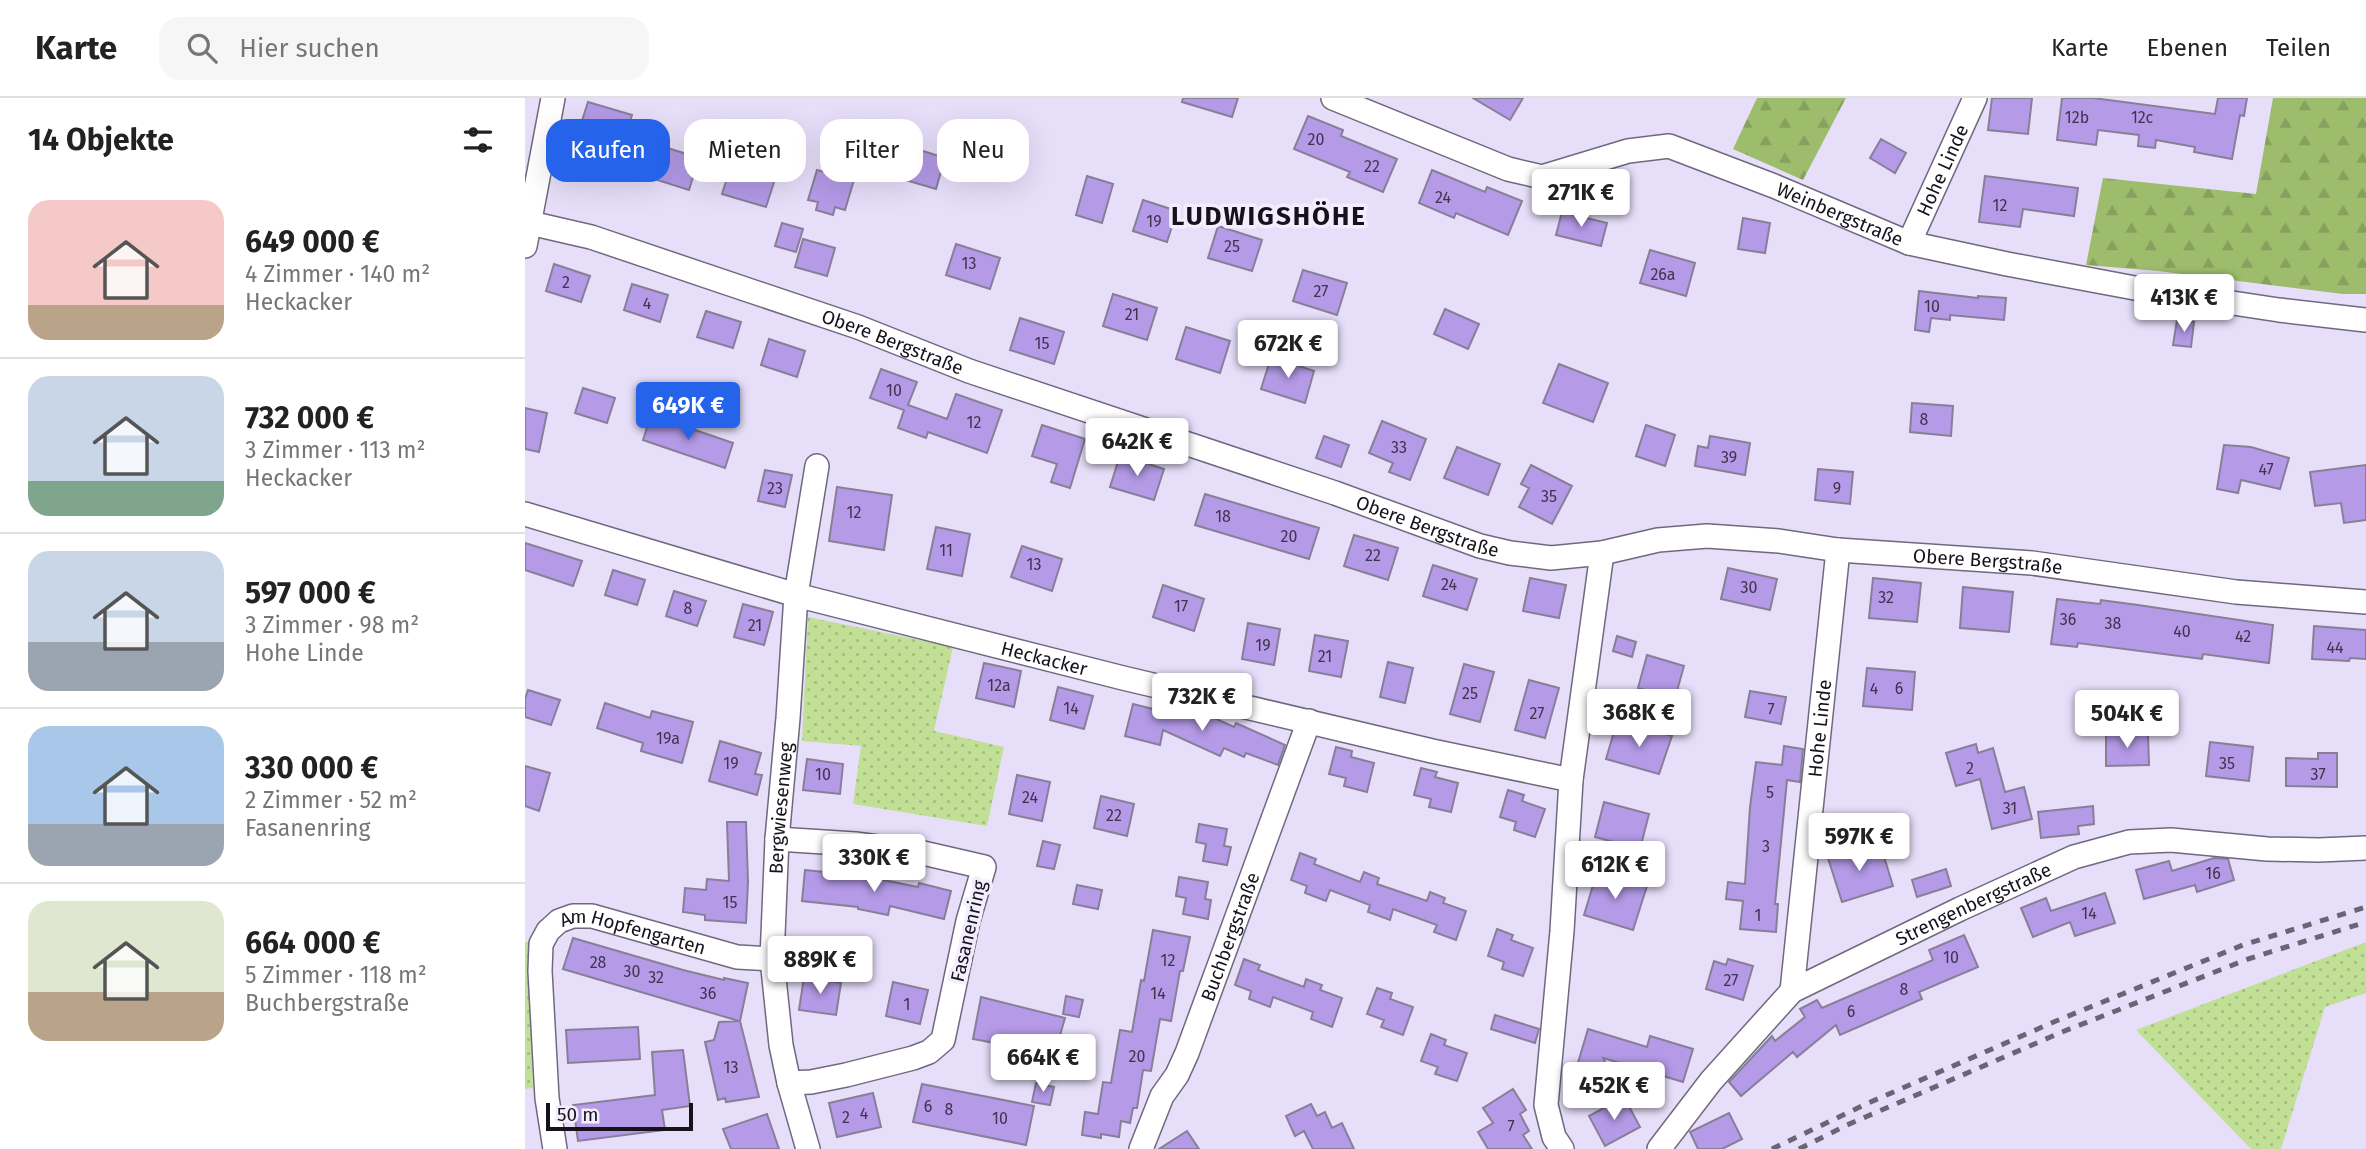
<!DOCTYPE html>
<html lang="de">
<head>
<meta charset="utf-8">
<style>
	body { margin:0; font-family:"Fira Sans",sans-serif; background:#f6f6f6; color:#222; height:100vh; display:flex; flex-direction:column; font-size:26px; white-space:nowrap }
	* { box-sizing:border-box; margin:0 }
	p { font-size:23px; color:#767676 }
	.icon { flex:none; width:38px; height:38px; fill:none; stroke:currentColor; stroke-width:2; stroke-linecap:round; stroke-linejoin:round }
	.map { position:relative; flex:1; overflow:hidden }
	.sheet { display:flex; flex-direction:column; background:#fff; width:525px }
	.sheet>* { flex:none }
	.banner { position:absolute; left:21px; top:21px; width:665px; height:63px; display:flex; gap:14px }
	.scale { position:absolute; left:21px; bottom:18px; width:147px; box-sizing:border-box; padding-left:7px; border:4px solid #15121b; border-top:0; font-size:19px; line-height:24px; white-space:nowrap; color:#15121b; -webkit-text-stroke:5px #f3eefe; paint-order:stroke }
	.price { position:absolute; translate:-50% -60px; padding:0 16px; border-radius:7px; background:#fff; color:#222; font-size:23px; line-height:46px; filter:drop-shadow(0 2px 4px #0008) }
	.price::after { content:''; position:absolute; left:50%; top:42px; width:21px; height:16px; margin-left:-10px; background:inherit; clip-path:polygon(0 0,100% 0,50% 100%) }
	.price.selected { background:#2563eb; color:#fff }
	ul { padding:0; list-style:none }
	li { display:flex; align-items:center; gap:21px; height:175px; padding:0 28px }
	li+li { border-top:2px solid #e0e0e0 }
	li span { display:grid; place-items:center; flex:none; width:196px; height:140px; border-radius:21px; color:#555 }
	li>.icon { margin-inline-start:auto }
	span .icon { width:84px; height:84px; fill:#fffc; stroke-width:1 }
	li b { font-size:30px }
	h2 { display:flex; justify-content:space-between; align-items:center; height:84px; padding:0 28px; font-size:30px }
	.chip { padding:0 24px; border-radius:21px; background:#fff; box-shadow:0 7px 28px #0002; font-size:24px; line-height:63px }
	.chip.selected { background:#2563eb; color:#fff }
	header { display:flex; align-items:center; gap:42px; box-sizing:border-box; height:98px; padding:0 35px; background:#fff; border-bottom:2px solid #e0e0e0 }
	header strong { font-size:33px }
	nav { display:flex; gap:38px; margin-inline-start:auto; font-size:24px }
	.search { width:490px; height:63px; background:#f6f6f6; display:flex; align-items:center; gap:18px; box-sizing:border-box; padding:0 24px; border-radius:21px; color:#767676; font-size:26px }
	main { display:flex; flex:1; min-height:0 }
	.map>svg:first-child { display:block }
</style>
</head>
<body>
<header>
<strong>Karte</strong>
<div class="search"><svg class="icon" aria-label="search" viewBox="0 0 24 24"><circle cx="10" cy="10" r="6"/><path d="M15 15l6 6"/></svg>Hier suchen</div>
<nav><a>Karte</a><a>Ebenen</a><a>Teilen</a></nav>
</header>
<main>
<section class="sheet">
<h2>14 Objekte<svg class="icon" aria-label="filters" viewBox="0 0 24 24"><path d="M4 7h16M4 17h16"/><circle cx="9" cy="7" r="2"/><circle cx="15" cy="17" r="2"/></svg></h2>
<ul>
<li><span style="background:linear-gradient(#f6c9c9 75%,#b9a48a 0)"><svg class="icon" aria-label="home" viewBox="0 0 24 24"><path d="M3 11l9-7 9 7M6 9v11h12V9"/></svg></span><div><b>649 000 €</b><p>4 Zimmer · 140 m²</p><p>Heckacker</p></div></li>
<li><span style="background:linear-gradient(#c9d6e8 75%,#7fa58c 0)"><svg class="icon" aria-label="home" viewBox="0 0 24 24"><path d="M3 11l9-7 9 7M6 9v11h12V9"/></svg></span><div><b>732 000 €</b><p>3 Zimmer · 113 m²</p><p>Heckacker</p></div></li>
<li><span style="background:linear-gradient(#c9d6e8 65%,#9aa5b1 0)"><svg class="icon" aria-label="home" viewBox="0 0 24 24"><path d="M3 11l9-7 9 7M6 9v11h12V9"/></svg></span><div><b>597 000 €</b><p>3 Zimmer · 98 m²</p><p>Hohe Linde</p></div></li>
<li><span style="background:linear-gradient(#a9c7e8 70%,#9aa5b1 0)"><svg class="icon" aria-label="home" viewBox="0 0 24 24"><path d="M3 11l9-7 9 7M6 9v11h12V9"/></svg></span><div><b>330 000 €</b><p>2 Zimmer · 52 m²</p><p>Fasanenring</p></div></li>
<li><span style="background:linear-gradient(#dfe7d0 65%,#b9a48a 0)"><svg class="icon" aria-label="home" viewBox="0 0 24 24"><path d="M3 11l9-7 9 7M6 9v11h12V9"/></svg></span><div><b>664 000 €</b><p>5 Zimmer · 118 m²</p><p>Buchbergstraße</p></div></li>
</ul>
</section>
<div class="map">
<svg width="1841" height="1051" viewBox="0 0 1841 1051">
	<defs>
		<pattern id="grass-dots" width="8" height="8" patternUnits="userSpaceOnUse" patternTransform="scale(1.75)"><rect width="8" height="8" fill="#c1df95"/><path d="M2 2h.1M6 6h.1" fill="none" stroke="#a5be80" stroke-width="1.8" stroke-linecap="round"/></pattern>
		<pattern id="forest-firs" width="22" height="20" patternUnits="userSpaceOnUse" patternTransform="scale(1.75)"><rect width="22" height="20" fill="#9dbc6c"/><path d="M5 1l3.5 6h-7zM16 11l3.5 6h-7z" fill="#86a15d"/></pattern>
	</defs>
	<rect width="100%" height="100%" fill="#e7dffa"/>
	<path fill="url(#grass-dots)" d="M283 519 428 549 409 633 479 649 462 728 328 706 336 648 277 643Z
		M0 844H3L8 990 0 991Z
		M1841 844V895L1800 909 1756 1051H1726L1611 932Z"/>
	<path fill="url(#forest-firs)" d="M1232 0H1321L1278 82 1208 51Z
		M1748 0H1841V196H1818L1633 173 1561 167 1578 80 1731 96Z"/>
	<path fill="#b49ae7" stroke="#877f98" stroke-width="2" d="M658 0H713L707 19 657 4Z
		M948 0H998L985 22Z
		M1467 0H1507L1503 36 1463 32Z
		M1537 0H1568L1690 16 1693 0H1722L1719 18 1715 17 1707 61 1669 54 1670 49 1631 42 1630 50 1613 48 1614 37 1573 32 1571 47 1532 42Z
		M63 4 107 17 97 49 53 35Z
		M783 18 818 32 816 38 872 61 858 94 822 79 825 74 769 51Z
		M1356 41 1381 55 1370 75 1345 60Z
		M130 46 174 60 164 92 120 78Z
		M376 46 420 60 411 91 367 78Z
		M207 64 251 78 241 109 197 96Z
		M292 72 329 82 320 112 310 109 308 117 291 112 293 104 283 102Z
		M907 72 960 94 962 89 997 103 983 137 931 115 929 120 894 105Z
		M562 78 588 86 577 125 551 117Z
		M1460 78 1553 90 1549 118 1498 111 1495 129 1454 124Z
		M618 102 652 113 642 144 608 133Z
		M1037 114 1082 125 1076 148 1031 137Z
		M1218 120 1245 125 1240 155 1213 151Z
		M257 125 278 131 271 154 250 148Z
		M693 128 737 142 727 173 683 160Z
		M278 141 310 150 302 178 270 169Z
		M431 146 475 160 465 191 421 177Z
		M1125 152 1170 165 1161 198 1115 185Z
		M29 166 65 178 56 204 21 193Z
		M778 172 822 185 812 217 768 203Z
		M107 186 143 197 135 224 99 212Z
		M1394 193 1453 200V198L1481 200 1479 222 1425 217V222L1406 220 1404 234 1390 232Z
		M588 196 632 210 622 242 578 228Z
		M920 211 954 226 943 251 909 236Z
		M181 213 216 224 208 250 172 239Z
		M495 220 539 234 529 266 485 252Z
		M1652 222 1669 224 1666 249 1648 247Z
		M661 229 705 243 695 275 651 261Z
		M244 241 280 253 272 279 236 267Z
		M746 259 789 273 780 305 736 291Z
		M1034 266 1083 285 1068 324 1018 305Z
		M356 271 392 284 383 307 422 321 431 296 477 312 462 355 403 334 401 340 373 330 379 312 345 300Z
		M58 290 90 300 82 325 50 315Z
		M1387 305 1428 308 1426 338 1385 334Z
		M0 310 22 315 14 354 0 351Z
		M126 317 208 345 200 370 118 342Z
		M857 323 901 341 885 382 864 374 868 365 844 355Z
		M517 327 560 341 545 390 526 384 532 366 507 358Z
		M1121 327 1150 337 1140 368 1111 358Z
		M799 338 824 347 816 369 791 360Z
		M1185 338 1225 345 1220 377 1170 368 1173 348 1183 350Z
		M1699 347 1726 349 1764 360 1755 391 1716 382 1713 395 1692 391Z
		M932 349 975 366 963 397 919 380Z
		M595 357 639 371 629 402 585 389Z
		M1006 367 1047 388 1027 426 994 409 1004 390 996 386Z
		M1841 367V422L1819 425 1816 405 1790 408 1785 374Z
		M1293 371 1328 374 1325 406 1290 402Z
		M240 372 267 377 260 409 233 403Z
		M312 389 367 397 359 452 304 443Z
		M680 396 794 430 784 461 670 427Z
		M411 429 445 436 437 478 402 471Z
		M829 437 873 450 863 482 819 468Z
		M0 445 57 463 48 488 0 472Z
		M497 448 537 461 527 493 486 479Z
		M908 467 952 481 942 512 898 498Z
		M1203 470 1252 481 1245 512 1196 501Z
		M88 472 120 482 112 507 80 497Z
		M1005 480 1041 487 1034 520 998 513Z
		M1348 480 1396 485 1392 524 1344 520Z
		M638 487 679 501 669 533 628 519Z
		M1438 489 1488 494 1484 534 1435 530Z
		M149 493 181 503 172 528 141 518Z
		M1532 501 1575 506 1576 502 1613 507 1748 527 1744 565 1678 556 1677 561 1553 545 1552 549 1526 546Z
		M218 506 248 514 239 547 209 539Z
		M723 525 755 531 749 567 717 561Z
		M1789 528 1841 532V561L1825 560 1824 563 1787 561Z
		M790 537 823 543 816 579 784 573Z
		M1092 538 1111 544 1107 559 1088 553Z
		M1122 557 1159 568 1150 600 1113 590Z
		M863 564 888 570 880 605 855 599Z
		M459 565 496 573 489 609 451 600Z
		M939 566 969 574 955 624 925 616Z
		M1342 570 1390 574 1387 612 1338 608Z
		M1004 582 1034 590 1020 640 990 632Z
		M533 589 568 598 559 631 525 622Z
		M3 592 35 602 26 627 0 619V601Z
		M1225 593 1261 599 1256 626 1220 619Z
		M80 605 125 620 127 613 168 624 157 665 116 653 118 645 72 630Z
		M608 606 664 620 669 611 709 629 711 625 760 647 753 667 721 655 719 659 699 650 695 658 638 632 635 647 600 638Z
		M1091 627 1121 636 1122 631 1147 638 1134 676 1081 661Z
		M1581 636H1623L1624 667 1581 668Z
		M195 643 236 655 230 676 237 677 232 697 184 683Z
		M1685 644 1728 649 1724 683 1681 678Z
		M1451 646 1453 655 1468 650 1480 694 1499 689 1507 721 1467 731 1455 681 1431 688 1421 655Z
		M1259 648 1278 651 1275 684 1262 682 1250 806H1253L1251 834 1215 831 1218 803 1201 801 1203 784 1220 786 1225 709 1231 664 1257 667Z
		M811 649 827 653 826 659 849 665 842 694 819 688 821 680 804 676Z
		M1793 655H1812V689L1761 688V660L1793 661Z
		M282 661 318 666 315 696 278 692Z
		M0 668 25 675 14 713 0 708Z
		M896 670 912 674 910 679 933 685 926 714 904 709 906 701 889 697Z
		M492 677 525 684 517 723 484 716Z
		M983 692 999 697 997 703 1020 711 1010 739 989 732 991 724 975 719Z
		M576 698 609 706 602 738 569 730Z
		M1079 704 1124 716 1115 751 1070 739Z
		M1568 708 1569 726 1553 728 1554 736 1516 740 1513 714Z
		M202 724H221L223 784 221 825 180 822V817L158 814 160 790 181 792 182 781 204 783Z
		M674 726 702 731 699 748 706 749 702 767 678 763 681 746 671 744Z
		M518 743 535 747 529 771 512 768Z
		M1337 747 1341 757 1357 752 1368 788 1317 804 1302 757Z
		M775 755 791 761 789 766 835 784 839 774 854 780 852 786 902 803 905 794 920 800 918 805 941 813 931 842 909 834 912 827 868 811 865 822 843 814 845 807 805 792 801 803 780 795 782 788 766 782Z
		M1689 760 1703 761 1709 782 1672 794 1670 787 1619 801 1611 772 1644 763 1647 773Z
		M1421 771 1426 788 1392 799 1387 782Z
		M280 772 339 778 393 789 394 785 426 793 419 821 365 808 363 817 333 811V809L277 803Z
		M1072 774 1122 788 1108 832 1059 817Z
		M654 779 683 784 680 801 686 802 683 821 658 816 661 800 651 798Z
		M552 787 577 792 573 811 548 806Z
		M1580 795 1590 825 1550 838 1545 824 1508 839 1496 810 1521 800 1526 813Z
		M972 831 988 837 986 842 1008 850 998 878 977 871 979 864 963 858Z
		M628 832 665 839 658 873H655L646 923 635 921 626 973 618 972 612 1010H608L605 1025 596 1023 594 1039 576 1036V1040L557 1037 560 1014 573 1016 578 984 586 985 595 932 607 934 616 882 619 883Z
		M1439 837 1453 869 1394 894 1397 901 1315 937 1311 927 1272 959 1268 954 1216 998 1204 984 1247 938 1250 943 1280 919 1275 911 1292 902 1297 910 1408 862 1404 852Z
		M48 840 158 872 199 882V880L223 885 215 923 234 999 201 1004 200 1000 193 1002 180 944 189 942 194 924 214 923 38 871Z
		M719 861 735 867 733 872 779 889 781 881 797 887 795 892 817 900 807 929 786 921 788 914 748 899 745 909 724 901 726 893 710 887Z
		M1203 861 1228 868 1218 902 1181 891 1189 863 1201 867Z
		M279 879 316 885 311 917 274 912Z
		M368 884 403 892 395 926 361 918Z
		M852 890 867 895 865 901 888 909 878 937 856 929 859 922 842 916Z
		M541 898 558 902 554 919 538 916Z
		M456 899 540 920 529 958 471 942 470 945 448 941Z
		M970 917 1014 931 1010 945 966 931Z
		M113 929 115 961 43 965 41 932Z
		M1063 931 1122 949 1125 938 1168 951 1158 984 1078 960 1088 979 1052 968Z
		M906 936 921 942 919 947 942 955 932 983 910 976 913 969 896 963Z
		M158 952 165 1008 137 1012 140 1032 53 1043 48 1007 130 997 127 954Z
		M511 985 529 989 525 1007 507 1004Z
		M397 986 509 1008 501 1047 388 1024Z
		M988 991 1001 1012 995 1016 1004 1033 998 1037 1007 1051H963L953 1034 968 1025 958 1010Z
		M348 995 356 1029 312 1039 304 1005Z
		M1099 999 1115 1029 1080 1048 1064 1018Z
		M786 1006 792 1018 800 1014 807 1030 817 1025 829 1051H788L779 1033 770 1038 761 1018Z
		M1204 1015 1217 1041 1197 1051H1173L1165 1034Z
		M242 1016 254 1051H206L198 1031Z
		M662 1033 674 1051H634Z"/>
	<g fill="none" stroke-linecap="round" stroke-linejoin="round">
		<defs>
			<g id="minor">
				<path id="s1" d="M808 0 983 71 1017 79 1103 53 1144 48 1249 88 1384 145 1482 166 1615 191 1754 212 1841 222"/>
				<path id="s2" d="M5 125 66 139 217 190 333 229 444 273 810 395 955 448 985 455 1026 460 1077 455 1133 442 1182 438 1254 443 1313 452 1507 465 1711 494 1841 504"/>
				<path id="s3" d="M1384 145 1450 0"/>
				<path d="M0 148 28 0"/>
				<path id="s4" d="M0 416 271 497 598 580 907 653 1046 682"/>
				<path d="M252 741 330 746 398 755 459 769 443 823 418 942 404 954 388 960 321 977 286 984 264 985"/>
				<path id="s5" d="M1267 893 1313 452"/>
				<path id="s6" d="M30 1051 22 1000 15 873 16 846 23 833 34 823 48 818H67L212 859 247 861"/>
				<path id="s7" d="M283 1051 264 985 256 947 247 861 252 741 263 620 271 497 292 368"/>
				<path id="s8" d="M616 1051 637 998 652 977 662 955 784 623"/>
				<path d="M1037 1051 1029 1039 1021 1007 1037 833 1046 682 1077 455"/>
				<path id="s9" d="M1134 1051 1186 983 1267 893 1435 811 1549 759 1604 744 1646 742 1742 751 1794 752 1841 750"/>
			</g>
		</defs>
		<use href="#minor" stroke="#6f687f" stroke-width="26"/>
		<use href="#minor" stroke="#fff" stroke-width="23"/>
		<path stroke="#6a6575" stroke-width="5" stroke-dasharray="9 9" stroke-linecap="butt" d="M1247 1051 1341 1006 1531 923 1718 847 1841 809
			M1274 1051 1322 1027 1537 934 1723 861 1841 824"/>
	</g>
	<g text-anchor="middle" stroke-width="7" stroke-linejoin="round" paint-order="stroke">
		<g font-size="16" fill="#3d344e">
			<text x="1552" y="25">12b</text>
			<text x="1617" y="25">12c</text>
			<text x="791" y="47">20</text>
			<text x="847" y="74">22</text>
			<text x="918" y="105">24</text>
			<text x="1475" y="113">12</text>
			<text x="629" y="129">19</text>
			<text x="707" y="154">25</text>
			<text x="444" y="171">13</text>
			<text x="1138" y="182">26a</text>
			<text x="41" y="190">2</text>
			<text x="796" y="199">27</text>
			<text x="122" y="211">4</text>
			<text x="1407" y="214">10</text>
			<text x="607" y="222">21</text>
			<text x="517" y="251">15</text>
			<text x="369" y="298">10</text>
			<text x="1399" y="327">8</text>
			<text x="449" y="330">12</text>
			<text x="874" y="355">33</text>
			<text x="1204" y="365">39</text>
			<text x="1741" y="377">47</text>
			<text x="250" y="396">23</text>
			<text x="1312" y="396">9</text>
			<text x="1024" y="404">35</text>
			<text x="329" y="420">12</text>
			<text x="698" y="424">18</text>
			<text x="764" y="444">20</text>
			<text x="421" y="458">11</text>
			<text x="848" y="463">22</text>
			<text x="509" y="472">13</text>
			<text x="924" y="492">24</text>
			<text x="1224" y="495">30</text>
			<text x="1361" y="505">32</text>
			<text x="656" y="514">17</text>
			<text x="163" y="516">8</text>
			<text x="1543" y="527">36</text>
			<text x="1588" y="531">38</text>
			<text x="230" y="533">21</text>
			<text x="1657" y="539">40</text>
			<text x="1718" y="544">42</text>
			<text x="738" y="553">19</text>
			<text x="1810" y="555">44</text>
			<text x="800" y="564">21</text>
			<text x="474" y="593">12a</text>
			<text x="1349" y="596">4</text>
			<text x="1374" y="596">6</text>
			<text x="945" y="601">25</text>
			<text x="546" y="616">14</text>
			<text x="1246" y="617">7</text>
			<text x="1012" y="621">27</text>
			<text x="143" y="646">19a</text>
			<text x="206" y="671">19</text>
			<text x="1702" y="671">35</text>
			<text x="1445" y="676">2</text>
			<text x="298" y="682">10</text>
			<text x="1793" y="682">37</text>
			<text x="1245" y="700">5</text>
			<text x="505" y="705">24</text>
			<text x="1485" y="716">31</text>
			<text x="589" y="723">22</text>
			<text x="1241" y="754">3</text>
			<text x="1688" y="781">16</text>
			<text x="205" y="810">15</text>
			<text x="1564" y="821">14</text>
			<text x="1233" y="823">1</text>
			<text x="1426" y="865">10</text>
			<text x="643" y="868">12</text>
			<text x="73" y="870">28</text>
			<text x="107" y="879">30</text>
			<text x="131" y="885">32</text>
			<text x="1206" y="888">27</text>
			<text x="1379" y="897">8</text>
			<text x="183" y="901">36</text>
			<text x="633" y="901">14</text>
			<text x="382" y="912">1</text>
			<text x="1326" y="919">6</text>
			<text x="612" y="964">20</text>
			<text x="206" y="975">13</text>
			<text x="403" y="1014">6</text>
			<text x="424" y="1017">8</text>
			<text x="339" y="1021">4</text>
			<text x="321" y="1025">2</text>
			<text x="475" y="1026">10</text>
			<text x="986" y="1034">7</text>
		</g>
		<g font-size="19" fill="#15121b" stroke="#f3eefe">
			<text dy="7" stroke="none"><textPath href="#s3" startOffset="80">Hohe Linde</textPath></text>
			<text dy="7" stroke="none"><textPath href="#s1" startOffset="539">Weinbergstraße</textPath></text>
			<text dy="7" stroke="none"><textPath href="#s2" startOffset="382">Obere Bergstraße</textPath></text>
			<text dy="7" stroke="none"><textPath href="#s2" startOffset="948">Obere Bergstraße</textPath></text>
			<text dy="7" stroke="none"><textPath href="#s2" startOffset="1516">Obere Bergstraße</textPath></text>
			<text dy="7" stroke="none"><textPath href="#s4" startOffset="539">Heckacker</textPath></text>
			<text dy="7" stroke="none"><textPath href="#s5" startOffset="264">Hohe Linde</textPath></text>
			<text dy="7" stroke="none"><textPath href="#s7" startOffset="345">Bergwiesenweg</textPath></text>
			<text dy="7" stroke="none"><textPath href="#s9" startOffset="408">Strengenbergstraße</textPath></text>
			<text transform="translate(443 833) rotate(-77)" y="7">Fasanenring</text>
			<text dy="7" stroke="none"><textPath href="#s8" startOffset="231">Buchbergstraße</textPath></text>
			<text dy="7" stroke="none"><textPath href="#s6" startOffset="312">Am Hopfengarten</textPath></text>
		</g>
		<g font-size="26" font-weight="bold" letter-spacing="2" fill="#15121b" stroke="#f3eefe">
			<text x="744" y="127">LUDWIGSHÖHE</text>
		</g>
	</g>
</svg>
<div class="scale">50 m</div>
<b class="price" style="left:1056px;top:131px">271K €</b>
<b class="price" style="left:1659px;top:236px">413K €</b>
<b class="price" style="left:763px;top:282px">672K €</b>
<b class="price selected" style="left:163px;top:344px">649K €</b>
<b class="price" style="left:612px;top:380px">642K €</b>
<b class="price" style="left:677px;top:635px">732K €</b>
<b class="price" style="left:1114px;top:651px">368K €</b>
<b class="price" style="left:1602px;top:652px">504K €</b>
<b class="price" style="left:1334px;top:775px">597K €</b>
<b class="price" style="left:349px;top:796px">330K €</b>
<b class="price" style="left:1090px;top:803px">612K €</b>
<b class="price" style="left:295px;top:898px">889K €</b>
<b class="price" style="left:518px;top:996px">664K €</b>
<b class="price" style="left:1089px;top:1024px">452K €</b>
<div class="banner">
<a class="chip selected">Kaufen</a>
<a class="chip">Mieten</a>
<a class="chip">Filter</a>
<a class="chip">Neu</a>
</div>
</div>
</main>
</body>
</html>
